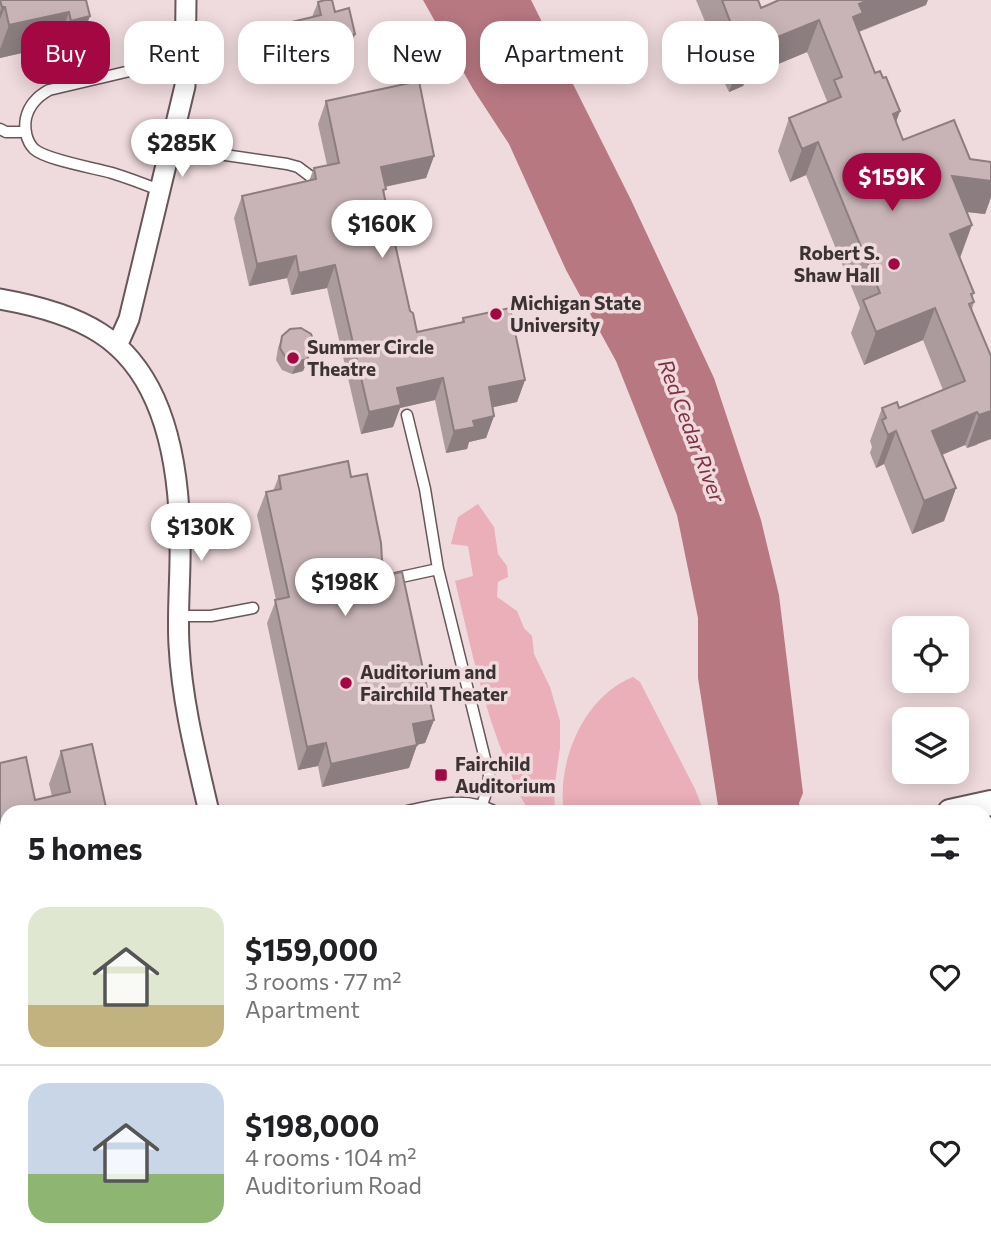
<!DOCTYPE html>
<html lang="en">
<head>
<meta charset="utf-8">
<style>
	body { margin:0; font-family:Commissioner,sans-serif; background:#f2f2f2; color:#202124; height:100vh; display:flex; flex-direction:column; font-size:26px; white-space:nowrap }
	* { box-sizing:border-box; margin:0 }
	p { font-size:23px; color:#757577 }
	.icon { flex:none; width:38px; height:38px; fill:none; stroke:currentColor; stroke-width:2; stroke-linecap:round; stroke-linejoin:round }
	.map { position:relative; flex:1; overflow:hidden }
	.panel { position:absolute; left:0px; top:805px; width:992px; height:450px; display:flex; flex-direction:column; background:#fff; border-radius:21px 21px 0 0; box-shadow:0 4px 18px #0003 }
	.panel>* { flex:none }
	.guide { position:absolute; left:21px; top:21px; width:950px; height:63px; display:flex; gap:14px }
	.buttons { position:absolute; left:892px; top:616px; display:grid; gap:14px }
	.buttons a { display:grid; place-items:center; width:77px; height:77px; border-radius:14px; background:#fff; box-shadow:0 4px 18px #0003; font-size:35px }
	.price { position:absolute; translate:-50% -60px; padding:0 16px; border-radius:24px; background:#fff; color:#222; font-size:23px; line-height:46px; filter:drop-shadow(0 2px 4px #0008) }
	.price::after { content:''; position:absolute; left:50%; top:42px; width:21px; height:16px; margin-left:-10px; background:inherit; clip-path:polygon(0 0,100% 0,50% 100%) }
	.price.on { background:#a30843; color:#fff }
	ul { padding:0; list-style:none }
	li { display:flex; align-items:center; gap:21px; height:175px; padding:0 28px }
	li+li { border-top:2px solid #e0e0e0 }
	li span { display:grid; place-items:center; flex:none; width:196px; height:140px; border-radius:21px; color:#555 }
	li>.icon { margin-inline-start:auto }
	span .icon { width:84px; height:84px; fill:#fffc; stroke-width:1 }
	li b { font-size:30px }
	h2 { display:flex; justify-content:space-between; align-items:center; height:84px; padding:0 28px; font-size:30px }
	.pill { padding:0 24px; border-radius:21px; background:#fff; box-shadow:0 4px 18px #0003; font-size:24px; line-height:63px }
	.pill.on { background:#a30843; color:#fff }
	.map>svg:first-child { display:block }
</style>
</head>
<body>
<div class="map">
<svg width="991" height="1254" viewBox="0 0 991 1254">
	<rect width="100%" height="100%" fill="#efdadd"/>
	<path fill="#eaafb8" d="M478 504 494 527 498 554 507 566 508 577 498 582 497 597 517 611 524 628 532 636 534 654 550 687 560 721V748L554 789 555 812H531C520 799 515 784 509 769 483 708 470 644 455 581L473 576 468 546 451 544 458 517Z
		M633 677 640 682 695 789 704 812H564C556 762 584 696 633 677Z
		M186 1248H225L227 1254H158Z"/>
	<path fill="#b77882" d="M423 0H531L631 200 714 378 761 520 779 595 803 793 799 803 801 812H719L698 678V618L677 515 616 361 566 270 509 144 473 89Z
		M685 1248H764L763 1254H683Z"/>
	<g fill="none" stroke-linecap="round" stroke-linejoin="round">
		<defs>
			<path id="service" d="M0 129 6 132H26
				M170 147 287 164 298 167 310 176
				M159 190C144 184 128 178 112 173 95 168 46 160 34 149 26 141 24 128 26 118 29 105 38 96 49 90L147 67 162 66 186 68
				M407 415 425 489 438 569 489 775 488 787 482 805
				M392 579 438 569
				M179 616H211L253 608
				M403 812C436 805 465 795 496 812
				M336 1254 366 1248"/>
			<path id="minor" d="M0 299C34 305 71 314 100 333 166 375 179 467 180 538 181 574 177 609 179 645 182 702 196 756 209 812
				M117 346 129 319 185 86 186 0
				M309 1248V1254"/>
			<path id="tertiary" d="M950 812 991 803
				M0 1015 7 1014"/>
		</defs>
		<use href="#service" stroke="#685659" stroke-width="13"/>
		<use href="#minor" stroke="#685659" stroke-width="23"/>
		<use href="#tertiary" stroke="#685659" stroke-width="28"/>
		<use href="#service" stroke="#fff" stroke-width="10"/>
		<use href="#minor" stroke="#fff" stroke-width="19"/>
		<use href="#tertiary" stroke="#fff" stroke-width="24"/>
	</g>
	<path fill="#ac9b9d" d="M0 0H86L78 49 59 54 57 45 0 58Z
		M696 0H758L761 8 926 5 859 32 875 73 900 111 896 121 903 140 970 159 991 162V197L985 214 967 212 959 258 974 293 972 297 974 302 972 309 991 356 977 445 967 448 965 445 942 455 956 488 944 521 912 534 884 464 876 468 870 453 872 447 870 441 882 408H899L943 390 923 340 864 365 851 333 860 308 806 175 790 182 778 151 789 118 826 103 827 101 807 52 747 77 743 86 729 92 724 82 720 84 714 68 719 55Z
		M318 2 335 12 355 34 349 52 344 53 339 66 325 70 324 64 312 59 263 72 257 47 263 29 312 17Z
		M326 101 434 156 426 178 385 187 384 194 410 311 417 332 461 323 463 318 525 380 517 402 492 407 494 416 486 438 469 442 467 449 446 453 435 400 400 408 393 427 361 434 327 288 291 295 287 278 249 286 234 218 242 196 309 181 314 168 327 165 318 124Z
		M282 336 315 344 303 371 292 374 282 370 276 360 278 348Z
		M279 476 351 477 382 560 434 720 425 743 417 745 409 768 322 787 318 766 298 770 267 623 276 600 257 515 266 492 273 491Z
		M61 751 107 812 0 936V763L35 800 52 796 49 784Z
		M985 1018 991 1019V1200L986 1213H985Z
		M7 1148V1248H186L176 1250V1254H112L111 1252 104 1254H0V1149Z
		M225 1248H261L259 1254H227Z
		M867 1248H921L920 1254H866Z"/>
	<path fill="#8c7e80" d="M868 0H928L926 5 855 33 853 17 859 4Z
		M2 7H5L0 19V12Z
		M69 12 57 45 0 58V49L9 25Z
		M90 16 78 49 59 54 71 21Z
		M819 20 807 52 747 77 743 86 729 92 741 59 753 47Z
		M355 34 349 52 344 53 339 66 325 70 332 52 343 38Z
		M319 42 312 59 263 72 270 54Z
		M736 49 724 82 720 84 732 51Z
		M900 111 888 144 893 114Z
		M818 142 806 175 790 182 802 149Z
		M434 156 426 178 373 189 381 167Z
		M952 176 991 181V197L985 214 940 209Z
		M972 225 960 258 938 267 950 234Z
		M296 256 287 278 249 286 257 264Z
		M335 265 327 288 291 295 299 273Z
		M935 308 923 340 864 365 876 332Z
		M315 344 303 371 292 374 297 362Z
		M443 378 435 400 400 408 393 427 361 434 369 412 397 388Z
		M525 380 517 402 481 410 489 387Z
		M991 411V439L967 448 979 415Z
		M977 412 965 445 920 464 932 431Z
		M494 416 486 438 469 442 467 449 446 453 454 431 473 421Z
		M896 431 884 464 876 468 888 435Z
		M956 488 944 521 912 534 924 501Z
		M434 720 425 743 404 747 413 724Z
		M326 743 318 766 298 770 307 747Z
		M417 745 409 768 322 787 331 764Z
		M7 905V935L0 936V906Z
		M54 1248H113L111 1252 104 1254H52Z
		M235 1248H261L259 1254H233Z"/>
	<path fill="#c8b4b7" stroke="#8c7e80" stroke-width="2" d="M0 0H86L90 16 71 21 69 12 9 25 5 7H2Z
		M325 0H332L335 12 349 8 355 34 343 38 346 49 332 52 330 46 319 42 270 54 263 29 266 24 273 22 279 25 321 15 318 2Z
		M722 0H758L761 8 779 0H868L859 4 863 13 853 17 875 73 880 71 883 78 886 77 900 111 893 114 903 140 954 120 970 159 991 162V181L952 176 972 225 950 234 974 293 971 294 974 302 969 304 991 356V411L979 415 977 412 932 431 956 488 924 501 896 431 888 435 882 420 886 418 882 408 897 402 899 408 965 381 935 308 876 332 863 300 880 293 818 142 802 149 789 118 841 97 834 80 842 77 819 20 753 47 755 53 741 59 736 49 732 51 726 35 734 32Z
		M419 81 434 156 381 167 386 189 383 190 410 311 413 313 417 332 464 322 463 318 510 308 525 380 489 387 494 416 473 421 475 427 454 431 443 378 397 388 401 405 369 412 335 265 299 273 296 256 257 264 242 196 316 179 314 168 339 163 326 101Z
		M301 328 311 334 315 344 307 359 297 362 286 358 280 348 282 336 290 329Z
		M348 461 351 477 367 474 381 543 382 560 387 575 402 572 434 720 413 724 417 745 331 764 326 743 307 747 275 600 289 597 266 492 281 489 279 476Z
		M92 744 107 812H7V905L0 906V763L26 757 35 800 70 792 61 751Z
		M985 1018 991 1019V1179L985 1177Z
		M7 1148V1228L2 1207 5 1202 0 1180V1149Z
		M15 1248H62L64 1254H17Z
		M130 1248H176L177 1251 162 1254H131Z
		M395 1248H616L617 1254H378L395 1250Z
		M872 1248H921L920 1254H871Z"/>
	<g fill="#a30843" stroke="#efdadd" stroke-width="2.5">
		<circle cx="894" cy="264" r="7"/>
		<circle cx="496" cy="314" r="7"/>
		<circle cx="293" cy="358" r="7"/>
		<circle cx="346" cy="683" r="7"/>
		<rect x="434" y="768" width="14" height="14" rx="3.5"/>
	</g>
	<g text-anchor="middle" stroke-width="7" stroke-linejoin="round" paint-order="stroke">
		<g font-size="19" font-weight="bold" fill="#3a3233" stroke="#efdadd" text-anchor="start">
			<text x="880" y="260" text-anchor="end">Robert S.<tspan x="880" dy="22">Shaw Hall</tspan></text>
			<text x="510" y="310">Michigan State<tspan x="510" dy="22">University</tspan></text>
			<text x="307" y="354">Summer Circle<tspan x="307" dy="22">Theatre</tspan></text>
			<text x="360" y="679">Auditorium and<tspan x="360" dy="22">Fairchild Theater</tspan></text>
			<text x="455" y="771">Fairchild<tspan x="455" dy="22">Auditorium</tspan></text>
		</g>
		<g font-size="21" font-style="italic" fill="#7e2f42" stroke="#efdadd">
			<text transform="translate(691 431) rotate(69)" y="7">Red Cedar River</text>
		</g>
	</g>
</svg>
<div class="buttons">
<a><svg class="icon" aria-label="locate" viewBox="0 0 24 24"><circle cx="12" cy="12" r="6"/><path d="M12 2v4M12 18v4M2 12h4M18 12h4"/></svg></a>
<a><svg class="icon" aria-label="layers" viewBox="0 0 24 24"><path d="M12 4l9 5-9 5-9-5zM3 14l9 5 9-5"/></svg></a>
</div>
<b class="price" style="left:182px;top:179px">$285K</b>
<b class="price on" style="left:892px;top:213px">$159K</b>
<b class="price" style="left:382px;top:260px">$160K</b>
<b class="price" style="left:201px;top:563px">$130K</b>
<b class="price" style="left:345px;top:618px">$198K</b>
<div class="guide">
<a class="pill on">Buy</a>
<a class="pill">Rent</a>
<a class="pill">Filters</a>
<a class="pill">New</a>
<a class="pill">Apartment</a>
<a class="pill">House</a>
</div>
<section class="panel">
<h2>5 homes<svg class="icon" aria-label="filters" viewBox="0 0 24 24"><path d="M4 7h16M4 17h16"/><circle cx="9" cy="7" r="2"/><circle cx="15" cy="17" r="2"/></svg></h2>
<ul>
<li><span style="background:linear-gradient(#dfe7d0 70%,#c2b280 0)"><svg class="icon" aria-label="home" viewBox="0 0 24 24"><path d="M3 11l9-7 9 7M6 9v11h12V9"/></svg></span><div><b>$159,000</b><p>3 rooms · 77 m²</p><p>Apartment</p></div><svg class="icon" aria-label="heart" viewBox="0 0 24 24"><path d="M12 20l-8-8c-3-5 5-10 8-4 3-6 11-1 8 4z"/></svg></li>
<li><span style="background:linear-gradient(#c9d6e8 65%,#8fb573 0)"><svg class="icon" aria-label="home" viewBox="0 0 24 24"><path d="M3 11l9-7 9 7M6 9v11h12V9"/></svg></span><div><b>$198,000</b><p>4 rooms · 104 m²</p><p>Auditorium Road</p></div><svg class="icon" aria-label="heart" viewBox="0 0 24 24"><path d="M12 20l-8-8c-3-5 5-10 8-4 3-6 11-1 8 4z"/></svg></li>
</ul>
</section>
</div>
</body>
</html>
